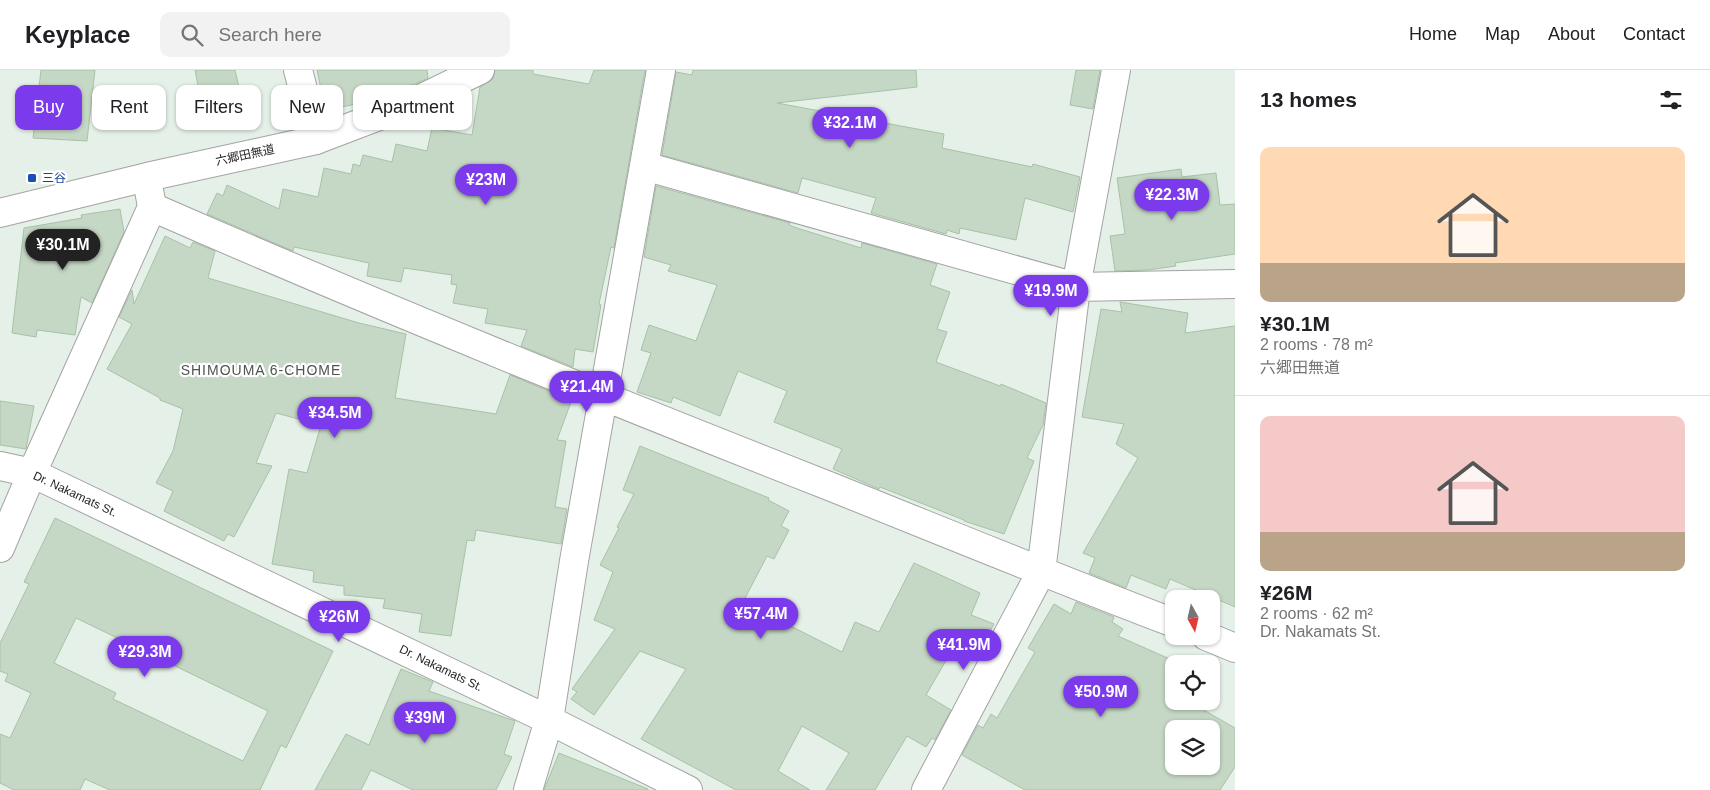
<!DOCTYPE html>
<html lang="en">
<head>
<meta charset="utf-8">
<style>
	body { margin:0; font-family:Arial,"Noto Sans JP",sans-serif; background:#f2f2f2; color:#202124; height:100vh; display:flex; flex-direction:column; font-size:19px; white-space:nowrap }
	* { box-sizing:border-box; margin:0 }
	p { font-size:16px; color:#757577 }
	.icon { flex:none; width:28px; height:28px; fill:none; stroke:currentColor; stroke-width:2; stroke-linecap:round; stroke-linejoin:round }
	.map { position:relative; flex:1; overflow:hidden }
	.sheet { display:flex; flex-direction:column; background:#fff; width:475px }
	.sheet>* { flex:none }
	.guide { position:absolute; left:15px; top:15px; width:475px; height:45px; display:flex; gap:10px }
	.needle { width:32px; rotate:172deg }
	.fabs { position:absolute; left:1165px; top:520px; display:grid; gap:10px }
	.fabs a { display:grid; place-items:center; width:55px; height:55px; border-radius:10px; background:#fff; box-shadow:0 1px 4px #0004; font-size:25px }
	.price { position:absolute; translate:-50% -42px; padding:0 11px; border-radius:18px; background:#7c3aed; color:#fff; font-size:16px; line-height:32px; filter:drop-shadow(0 1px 2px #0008) }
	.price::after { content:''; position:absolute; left:50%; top:30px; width:15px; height:11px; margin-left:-8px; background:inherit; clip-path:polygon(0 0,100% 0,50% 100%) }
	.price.selected { background:#222; color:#fff }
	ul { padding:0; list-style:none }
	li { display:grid; align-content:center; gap:10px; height:265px; padding:0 25px }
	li+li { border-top:1px solid #e0e0e0 }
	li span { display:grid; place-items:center; height:155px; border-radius:10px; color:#555 }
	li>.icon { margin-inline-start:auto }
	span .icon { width:90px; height:90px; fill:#fffc; stroke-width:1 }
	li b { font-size:21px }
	h2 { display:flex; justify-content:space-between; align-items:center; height:60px; padding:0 25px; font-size:21px }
	.tag { padding:0 18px; border-radius:10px; background:#fff; box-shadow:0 1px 4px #0004; font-size:18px; line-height:45px }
	.tag.selected { background:#7c3aed; color:#fff }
	header { display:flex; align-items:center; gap:30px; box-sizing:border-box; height:70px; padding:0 25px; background:#fff; border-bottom:1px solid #e0e0e0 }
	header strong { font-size:24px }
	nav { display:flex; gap:28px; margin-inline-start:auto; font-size:18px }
	.search { width:350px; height:45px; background:#f2f2f2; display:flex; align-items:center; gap:12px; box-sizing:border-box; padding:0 18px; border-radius:10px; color:#757577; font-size:19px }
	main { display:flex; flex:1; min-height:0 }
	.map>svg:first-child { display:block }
</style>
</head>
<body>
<header>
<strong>Keyplace</strong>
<div class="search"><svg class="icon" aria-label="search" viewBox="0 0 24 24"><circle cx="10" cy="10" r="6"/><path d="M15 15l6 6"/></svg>Search here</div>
<nav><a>Home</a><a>Map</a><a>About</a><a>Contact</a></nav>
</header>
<main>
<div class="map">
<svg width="1235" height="720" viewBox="0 0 1235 720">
	<rect width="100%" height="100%" fill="#e5f0e8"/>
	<path fill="#c5d7c5" stroke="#a7c2a7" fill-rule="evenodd" d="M41 0H95L87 71 33 68Z
		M195 0H235L244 39 204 46Z
		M317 0H427L428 8 415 14 355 27 356 34 332 39 331 32 324 33Z
		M495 0H533V4L589 14 594 0H645L614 178 611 177 599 234 601 235 593 282 575 279 573 297 521 276 527 260 485 253 488 239 453 233 457 215 451 214 452 205 404 198 401 212 367 206 369 193 294 177 293 181 207 144 217 123 223 126 227 115 279 139 283 119 318 127 324 98 351 104 353 94 360 96 363 85 392 92 396 74 427 81 432 58 472 65 480 17 493 9Z
		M693 0H916L917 17 777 33 944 64 942 78 1032 97 1033 94 1080 107 1073 142 1025 128 1016 170 960 158 959 164 947 160 946 164 871 143 876 128 802 108 798 123 662 85 676 2 692 5Z
		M1076 0H1100L1093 39 1070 35Z
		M1181 99 1182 107 1216 103 1220 135 1235 134V184L1175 193 1176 196 1148 200 1115 201 1110 166 1125 164 1117 108Z
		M656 116 790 153 789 155 797 158 861 178 862 173 937 194 930 215 950 222 937 259 947 262 936 292 1000 316 1001 314 1046 333 1043 355 1027 388 1034 391 1004 464 964 451V450L880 417 879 419 833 399 842 379 774 352 787 321 738 301 720 346 673 327 671 333 637 322 651 283 641 280 649 255 696 271 717 215 668 201 671 195 644 187Z
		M120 139 124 162 92 233 81 227 75 265 37 260 36 267 12 263 24 158 82 148 81 145Z
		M165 166 190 178 193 172 215 181 208 208 359 253 406 264 395 328 496 344 510 305 568 329V331L571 332 557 370 566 371 555 437 567 439 561 474 476 460 474 471 467 470 451 566 419 562 422 544 383 538 385 529 344 525V516L313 512 314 501 272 494 289 399 307 403 321 355 276 343 256 393 272 396 234 467 228 464 224 471 164 441 173 421 156 413 173 381 183 339 160 330V328L107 299 132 254 119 247 132 220 134 234Z
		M1120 232 1188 243 1185 263 1235 256V537L1170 509 1166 519 1131 505 1126 518 1089 503 1095 488 1083 483 1138 388 1116 374 1124 354 1082 347 1101 239 1122 242Z
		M0 331 34 336 26 379 0 375Z
		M640 376 769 428 768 430 789 441 781 456 789 460 774 489 767 486 743 532 842 582 855 552 879 562 914 493 980 523 971 545 994 554 976 586 955 575 926 625 951 640 935 670 932 668 926 677 907 666 875 720H826L849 683 802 656 778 701 810 720H736L641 669 686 599 640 581 594 645 571 629 577 622 572 619 615 559 594 550 613 502 600 495 619 458 617 457 634 424 623 420Z
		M55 448 333 581 286 678 281 675 260 720H110L85 709 80 720H14L0 713V664L10 668 31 623 5 611 8 604 0 601V573L29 514 24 512ZM76 548 268 641 243 691 113 629 116 623 54 593Z
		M1076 532 1114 547 1112 552 1123 559 1118 566 1181 594H1174V611L1170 620 1174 623V631H1188L1235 658V697L1220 720H1025L962 685 978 655 983 658 991 644 997 648 1035 582 1028 578 1054 534 1071 544ZM1174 659H1211V696H1174Z
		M401 599 433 612 429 621 515 651 504 684 512 687 496 720H413L371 700 361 720H315L346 664 369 675Z
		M559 683 648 719V720H544Z"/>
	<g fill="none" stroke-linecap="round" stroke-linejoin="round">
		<defs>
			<path id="minor" d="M298 0 316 70
				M644 96 1076 217 1235 214
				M152 137C376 235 602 327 829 416 944 462 1058 509 1174 553
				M0 396 32 403 549 650 688 720
				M0 478 32 403 152 137 149 120
				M1206 566 1235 578
				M528 720 549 650 574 491 661 0
				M926 720 1041 502 1076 217 1116 0"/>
			<path id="tertiary" d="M0 143 147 107 316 70 408 35 480 0"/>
		</defs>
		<use href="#minor" stroke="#a3a3a3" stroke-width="30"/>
		<use href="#tertiary" stroke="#a3a3a3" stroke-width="30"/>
		<use href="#minor" stroke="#fff" stroke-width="28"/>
		<use href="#tertiary" stroke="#fff" stroke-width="28"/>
	</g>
	<rect fill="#1a4fb4" stroke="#fff" stroke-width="2" x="27" y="103" width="10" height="10" rx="2.5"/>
	<g text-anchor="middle" stroke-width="4.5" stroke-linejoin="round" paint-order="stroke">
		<g font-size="12" fill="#1f1f1f" stroke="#fff">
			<text transform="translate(245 85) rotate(-12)" y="4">六郷田無道</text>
			<text transform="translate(75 424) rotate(25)" y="4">Dr. Nakamats St.</text>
			<text transform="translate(441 598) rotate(26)" y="4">Dr. Nakamats St.</text>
		</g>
		<g font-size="12" fill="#164399" stroke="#fff" text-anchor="start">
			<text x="42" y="112">三谷</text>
		</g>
		<g font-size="14" letter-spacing="1" fill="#525252" stroke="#fff">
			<text x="261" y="305">SHIMOUMA 6-CHOME</text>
		</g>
	</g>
</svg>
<div class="fabs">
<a><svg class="needle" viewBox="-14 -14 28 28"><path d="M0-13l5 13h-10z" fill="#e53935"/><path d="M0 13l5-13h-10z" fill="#757577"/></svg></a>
<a><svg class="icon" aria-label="locate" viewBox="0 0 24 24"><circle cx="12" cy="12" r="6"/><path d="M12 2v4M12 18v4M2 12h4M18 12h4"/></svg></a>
<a><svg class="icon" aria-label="layers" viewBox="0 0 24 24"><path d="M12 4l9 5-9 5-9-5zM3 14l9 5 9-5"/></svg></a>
</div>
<b class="price" style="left:850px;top:79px">¥32.1M</b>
<b class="price" style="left:486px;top:136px">¥23M</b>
<b class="price" style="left:1172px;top:151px">¥22.3M</b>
<b class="price selected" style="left:63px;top:201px">¥30.1M</b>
<b class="price" style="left:1051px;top:247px">¥19.9M</b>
<b class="price" style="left:587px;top:343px">¥21.4M</b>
<b class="price" style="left:335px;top:369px">¥34.5M</b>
<b class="price" style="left:761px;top:570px">¥57.4M</b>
<b class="price" style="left:339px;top:573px">¥26M</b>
<b class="price" style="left:964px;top:601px">¥41.9M</b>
<b class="price" style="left:145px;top:608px">¥29.3M</b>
<b class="price" style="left:1101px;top:648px">¥50.9M</b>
<b class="price" style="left:425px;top:674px">¥39M</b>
<div class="guide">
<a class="tag selected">Buy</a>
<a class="tag">Rent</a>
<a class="tag">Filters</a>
<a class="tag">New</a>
<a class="tag">Apartment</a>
</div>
</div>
<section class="sheet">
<h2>13 homes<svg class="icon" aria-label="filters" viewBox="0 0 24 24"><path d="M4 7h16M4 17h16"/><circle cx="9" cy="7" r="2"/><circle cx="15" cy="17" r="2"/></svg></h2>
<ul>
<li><span style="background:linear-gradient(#ffd9b3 75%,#b9a48a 0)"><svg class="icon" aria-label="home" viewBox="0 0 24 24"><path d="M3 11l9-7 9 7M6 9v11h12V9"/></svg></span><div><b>¥30.1M</b><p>2 rooms · 78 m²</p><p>六郷田無道</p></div></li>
<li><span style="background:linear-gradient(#f6c9c9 75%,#b9a48a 0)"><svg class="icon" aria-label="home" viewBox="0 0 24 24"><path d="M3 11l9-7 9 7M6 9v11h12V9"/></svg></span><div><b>¥26M</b><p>2 rooms · 62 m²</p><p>Dr. Nakamats St.</p></div></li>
</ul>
</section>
</main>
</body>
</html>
